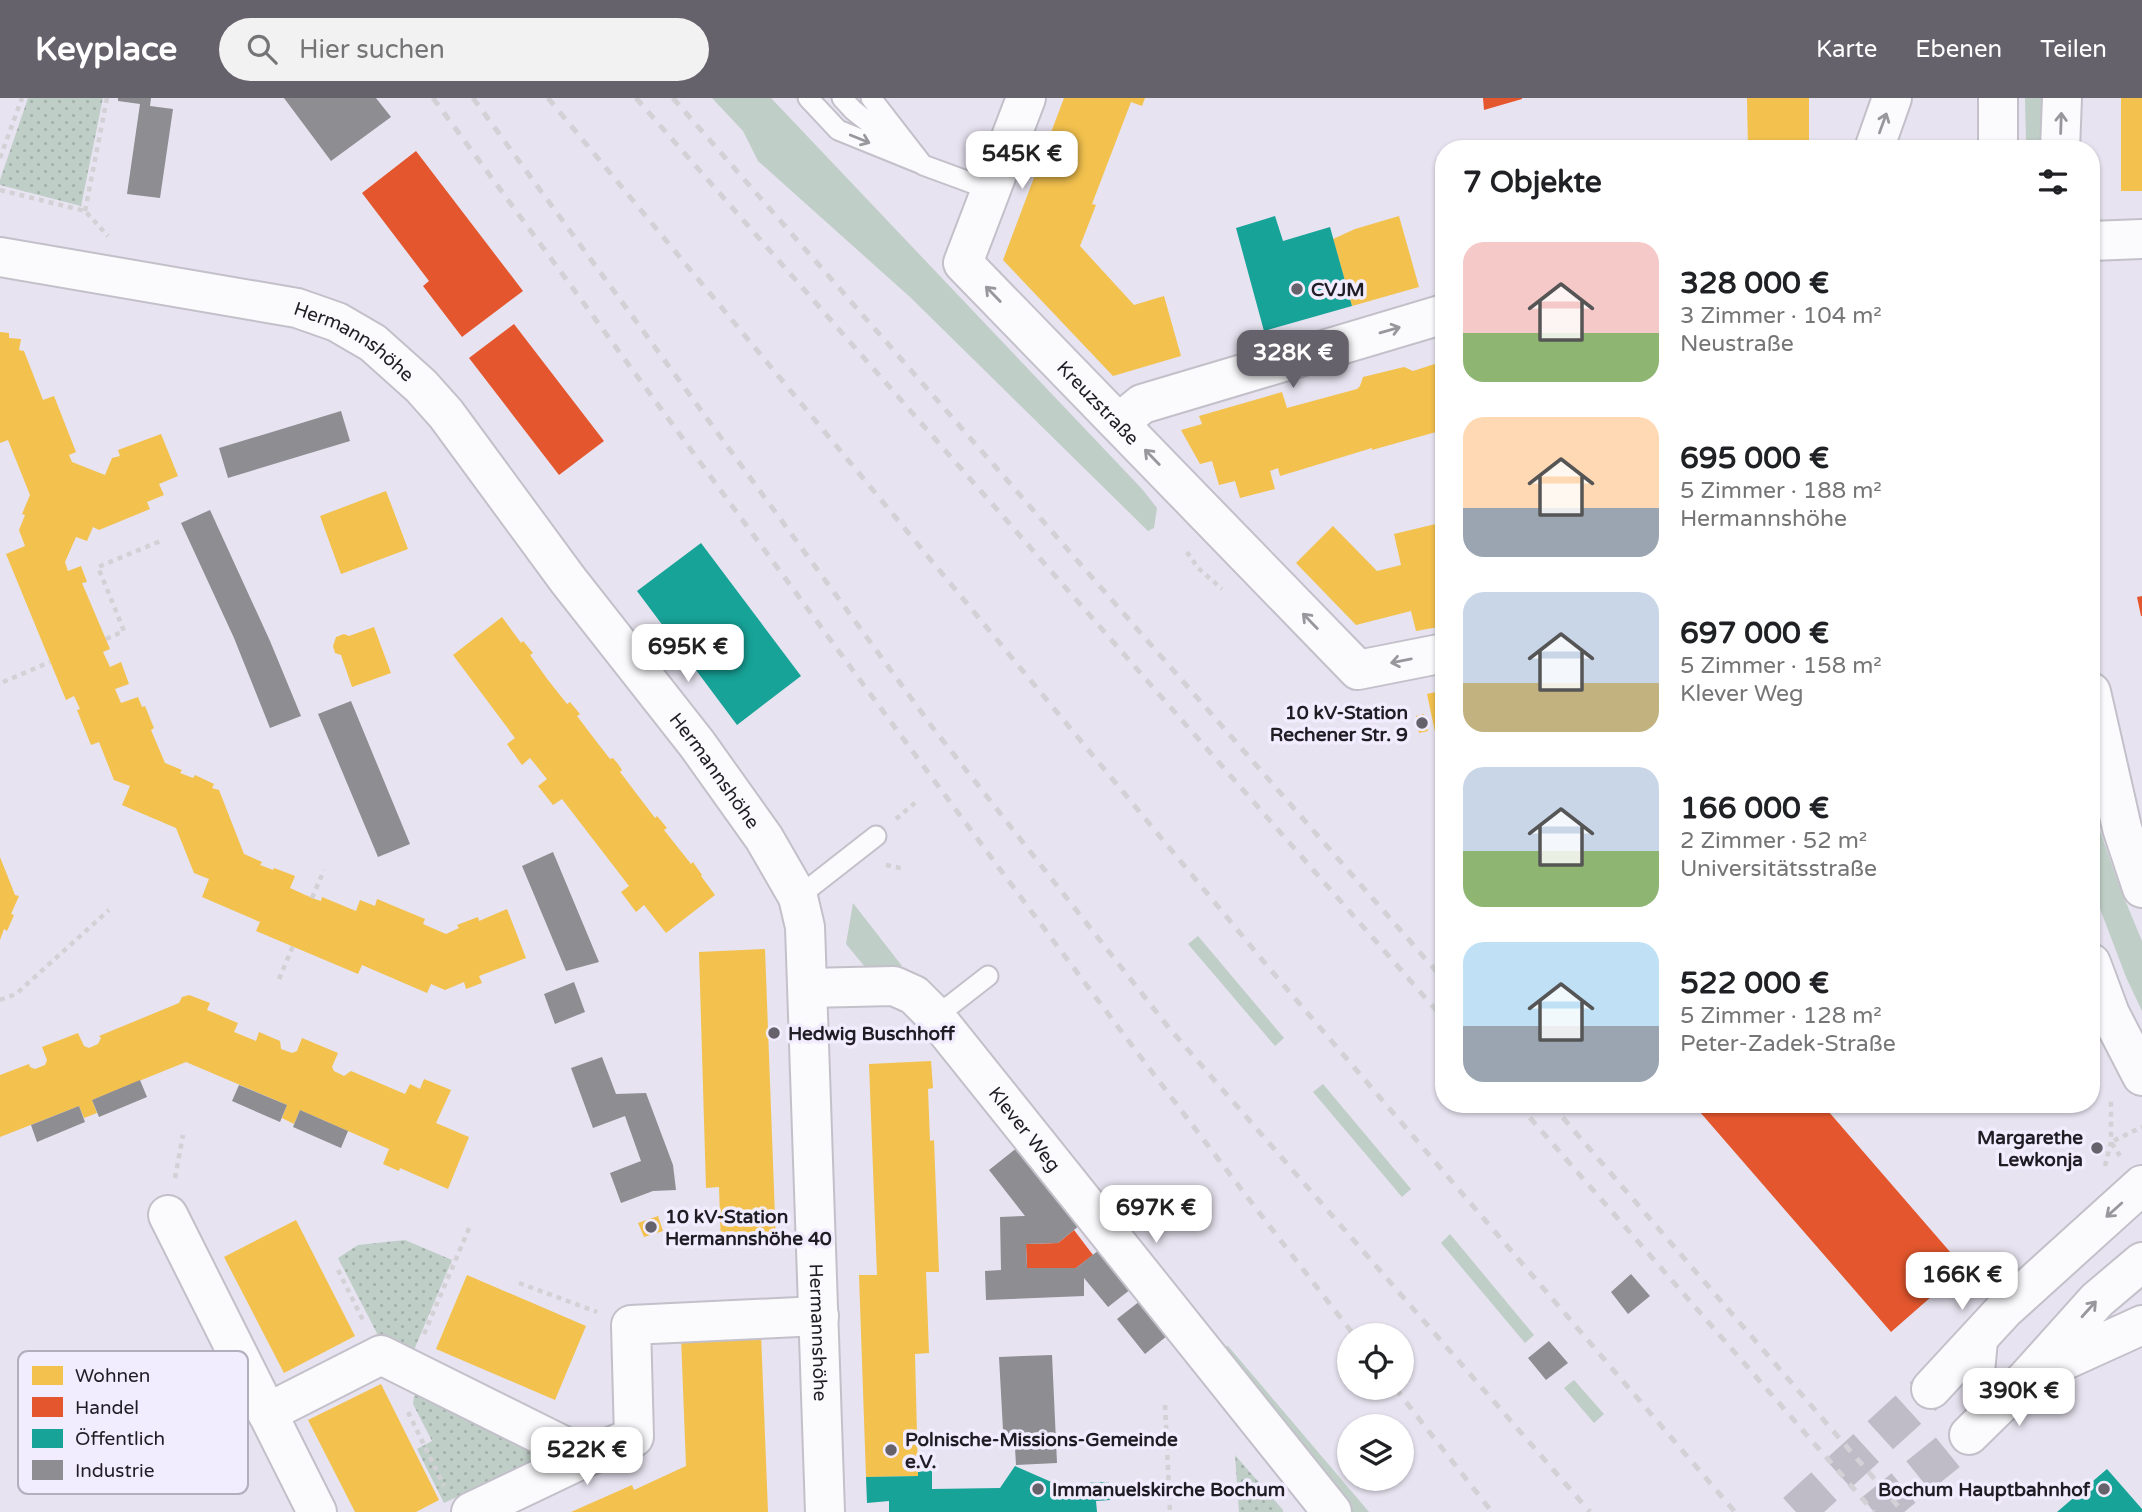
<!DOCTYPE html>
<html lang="de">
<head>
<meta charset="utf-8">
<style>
	body { margin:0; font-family:"Varela Round",sans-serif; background:#f2f2f2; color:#202124; height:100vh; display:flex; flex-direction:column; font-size:26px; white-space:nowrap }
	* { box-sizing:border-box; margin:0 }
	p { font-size:23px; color:#757577 }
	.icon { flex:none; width:38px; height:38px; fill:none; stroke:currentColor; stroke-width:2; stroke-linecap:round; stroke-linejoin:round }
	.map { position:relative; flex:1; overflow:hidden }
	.sheet { position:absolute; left:1435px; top:42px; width:665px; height:973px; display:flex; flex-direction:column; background:#fff; border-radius:28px; box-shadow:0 2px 5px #0004 }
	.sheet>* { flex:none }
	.buttons { position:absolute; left:1337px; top:1225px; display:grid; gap:14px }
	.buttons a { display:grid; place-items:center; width:77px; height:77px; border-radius:50%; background:#fff; box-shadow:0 2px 5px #0004; font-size:35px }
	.price { position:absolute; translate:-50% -60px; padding:0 16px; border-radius:14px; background:#fff; color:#222; font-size:23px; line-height:46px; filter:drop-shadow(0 2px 4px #0008) }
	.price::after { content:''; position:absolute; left:50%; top:42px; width:21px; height:16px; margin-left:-10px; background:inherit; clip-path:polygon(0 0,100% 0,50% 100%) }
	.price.active { background:#66626c; color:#fff }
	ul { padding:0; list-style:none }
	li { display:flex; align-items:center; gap:21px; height:175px; padding:0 28px }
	li span { display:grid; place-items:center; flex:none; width:196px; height:140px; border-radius:21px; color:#555 }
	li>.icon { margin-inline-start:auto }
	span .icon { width:84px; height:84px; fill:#fffc; stroke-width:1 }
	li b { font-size:30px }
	h2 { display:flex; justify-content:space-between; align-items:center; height:84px; padding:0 28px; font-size:30px }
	header { display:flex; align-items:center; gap:42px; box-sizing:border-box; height:98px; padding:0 35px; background:#66626c; color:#fff }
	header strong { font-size:33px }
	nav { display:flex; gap:38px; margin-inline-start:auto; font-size:24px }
	.search { width:490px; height:63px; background:#f2f2f2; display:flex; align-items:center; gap:18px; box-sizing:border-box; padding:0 24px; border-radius:38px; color:#757577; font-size:26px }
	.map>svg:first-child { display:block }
</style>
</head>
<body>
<header>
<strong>Keyplace</strong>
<div class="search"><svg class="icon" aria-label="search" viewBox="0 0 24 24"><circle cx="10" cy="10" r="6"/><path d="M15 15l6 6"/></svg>Hier suchen</div>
<nav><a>Karte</a><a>Ebenen</a><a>Teilen</a></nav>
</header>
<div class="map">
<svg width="2142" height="1414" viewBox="0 0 2142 1414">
	<defs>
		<pattern id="park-dots" width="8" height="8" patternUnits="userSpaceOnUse" patternTransform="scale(1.75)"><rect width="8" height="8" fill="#bfcec7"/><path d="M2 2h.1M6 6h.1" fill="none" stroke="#a4b0ab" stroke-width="1.8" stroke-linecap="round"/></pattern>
	</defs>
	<rect width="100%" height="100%" fill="#e7e3f0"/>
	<path fill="#bfcec7" d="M712 0H771L1142 391 1157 410 1154 430 1148 433 910 199 758 63 743 33Z
		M2025 0H2045L2042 42 2026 43Z
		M2091 707 2120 790 2142 843V913L2126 879 2091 787Z
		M853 805 902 868 865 869 846 846Z
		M1198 838 1284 940 1275 948 1188 846Z
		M1323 986 1411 1091 1402 1099 1313 994Z
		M1450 1136 1534 1237 1525 1245 1441 1145Z
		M1228 1248 1369 1414H1344L1223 1249Z
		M1574 1282 1604 1316 1594 1325 1564 1290Z"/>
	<path fill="url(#park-dots)" d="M28 0H103L81 108 0 87V82Z
		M405 1142 452 1162 411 1259 381 1243 338 1160 358 1147Z
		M417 1296 538 1358 541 1363 462 1403 459 1398 444 1405 417 1351 432 1343 413 1306 414 1298Z
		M1235 1357 1283 1412V1414H1239Z"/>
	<path fill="#f2c14e" d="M1064 0H1145L1142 8 1131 4 1092 106 1096 107 1080 148 1134 207 1164 198 1181 258 1113 278 1003 162Z
		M1747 0H1809V51H1748Z
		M2121 0H2142V93H2121Z
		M1399 118 1419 189 1352 208 1333 141 1355 131Z
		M0 234 9 235V240L21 241 19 252 24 253 43 302 54 298 76 354 69 357 72 364 105 377 112 360 120 358 118 352 161 336 178 378 159 386 164 397 147 404 150 411 99 432 93 429 87 443 76 439 65 464 68 473 81 468 87 484 82 485 110 551 103 554 110 569 121 564 129 586 115 591 121 605 138 599 142 609 145 608 154 630 151 632 165 665 182 672 180 675 193 680 195 677 214 686 212 690 219 692 244 756 262 764 260 767 273 772 274 770 295 778 290 790 312 800 321 803 322 799 356 813 360 802 375 808 377 801 425 821 423 826 446 836 459 830 457 827 478 819 479 823 507 811 526 860 479 878 482 885 466 891 464 884 445 892 431 886 427 895 362 867 358 876 256 833 260 824 202 799 209 781 194 775 176 730 122 707 130 688 114 682 99 644 91 647 77 612 80 611 74 598 66 602 6 456 25 448 19 432 25 417 22 416 30 397 8 342 0 345Z
		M1444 263V330L1435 332 1436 334 1372 352V350L1280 378 1278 370 1270 373 1275 391 1240 400 1235 383 1219 387 1212 363 1200 366 1181 332 1202 326 1199 318 1282 294 1287 310 1357 291 1360 288 1363 279 1404 269 1413 273Z
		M386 393 408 451 341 476 320 418Z
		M1444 424V528L1416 533 1411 513 1356 527 1296 465 1333 428 1377 473 1401 467 1394 436Z
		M502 519 521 545 523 543 533 555 530 557 548 582 567 606 570 604 580 616 577 618 596 643 610 661 613 660 618 666 622 672 620 674 655 720 657 718 667 730 664 732 691 766 693 764 702 777 701 778 715 797 666 835 644 807 636 814 621 794 629 788 562 701 553 707 538 688 547 681 530 660 522 667 507 646 515 640 453 557Z
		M374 529 391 575 352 589 341 557 335 555 333 548 336 539 344 536 349 538Z
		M1444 592V672H1443L1427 596Z
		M1424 616 1428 633 1419 635 1416 618Z
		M0 759 15 797 19 798 11 816 14 817 7 833 4 831 0 842Z
		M765 851 776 1145 721 1148 719 1089 706 1090 699 854Z
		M189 897 210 905 207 912 238 925 234 934 256 943 259 934 280 943 281 951 292 955 297 953 302 940 338 955 332 969 334 973 344 978 351 973 405 996 410 986 420 991 424 981 451 992 436 1025 469 1039 448 1091 400 1070 399 1073 383 1066 389 1051 300 1012 294 1026 282 1020 287 1007 186 964 92 1002 97 1015 84 1020 79 1008 0 1039V977L29 966 30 969 35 971 45 967 47 962 42 949 78 935 84 948 89 950 98 946 101 940 99 938 179 905 182 899Z
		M931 963 933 990 928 991 930 1043 934 1042 939 1174H926L929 1255 915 1256 918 1378 866 1379 859 1177H877L869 966Z
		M658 1118 663 1133 644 1139 638 1125Z
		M296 1122 355 1238 284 1275 224 1159Z
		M467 1177 586 1228 555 1302 436 1251Z
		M761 1236 768 1414H571L632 1387 634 1392 686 1368 681 1239Z
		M381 1286 439 1402 416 1414H355L308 1322Z"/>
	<path fill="#e4572e" d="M1483 0H1522V1L1484 12Z
		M416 53 523 193 462 239 423 188 429 183 362 95Z
		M514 226 604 343 559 377 469 260Z
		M2142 498V518H2141L2137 499Z
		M1693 1006H1822L1964 1170 1891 1234Z
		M1074 1132 1093 1157 1076 1170H1027L1026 1146 1058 1145Z"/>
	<path fill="#17a398" d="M1275 118 1283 143 1330 129 1352 208 1264 233 1236 130Z
		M701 445 801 578 737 627 637 493Z
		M1015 1368 1056 1386 1109 1384 1110 1402 1096 1403 1097 1414H889V1403L867 1405 866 1379 918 1378V1374L932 1372V1391L1000 1390Z
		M2107 1371 2142 1411V1414H2057Z"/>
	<path fill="#8d8d92" d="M118 0H151L150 8 173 11 160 100 127 96 140 6 118 3Z
		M284 0H376L391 19 331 63Z
		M341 313 350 343 228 380 219 350Z
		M210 412 270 543 301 618 270 630 234 540 181 425Z
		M351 603 410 746 378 759 318 616Z
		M553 754 599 864 566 873 522 768Z
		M574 884 585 914 555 926 544 896Z
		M602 959 616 996 646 995 673 1067 676 1092 653 1093 621 1105 610 1075 641 1063 625 1018 593 1030 571 970Z
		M140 982 147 999 99 1019 92 1002Z
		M239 987 287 1007 280 1024 232 1003Z
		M79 1008 85 1024 37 1044 31 1027Z
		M300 1012 348 1033 341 1050 293 1029Z
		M1018 1049 1080 1127 1058 1145 1026 1146 1027 1170H1076L1099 1152 1131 1191 1108 1209 1084 1180V1198L986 1202 985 1173 1001 1172 1000 1119 1025 1118 989 1072Z
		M1631 1176 1650 1198 1628 1216 1611 1194Z
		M1140 1203 1168 1237 1145 1256 1117 1221Z
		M1549 1243 1568 1265 1546 1282 1528 1260Z
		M1052 1257 1057 1365 1016 1367 1015 1350H1004L999 1259Z"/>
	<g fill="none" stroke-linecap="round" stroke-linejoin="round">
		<path stroke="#bfbbc7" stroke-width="38" stroke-dasharray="38 19" stroke-linecap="butt" d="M1796 1414 1931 1291
			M1874 1414 1969 1337"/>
		<defs>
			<path id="lane" d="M808 0 838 32 922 66
				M842 0 853 12 897 47
				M871 0 923 67 991 92
				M798 799 876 738
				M934 917 952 906 988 878
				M1980 1322 1988 1237"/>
			<g id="street">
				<path id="s1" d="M1026 0 963 165 1358 572 1444 555"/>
				<path d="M1874 51 1892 0"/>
				<path d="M2091 143 2142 141"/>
				<path id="s2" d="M0 159 297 210 337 224 373 245 421 288 446 316 568 482 697 646 764 740 798 799 805 829 825 1414"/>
				<path d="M1119 325 1142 306 1444 216"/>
				<path id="s3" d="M808 890 894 888 914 897 934 917 1332 1414"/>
				<path d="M168 1117 317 1414"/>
				<path d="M267 1315 381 1257 586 1359 634 1339 631 1227 819 1218"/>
				<path d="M471 1414 586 1359"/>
			</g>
			<path id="secondary" d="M2041 1273 2142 1227
				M1931 1291 2004 1212 2142 1087
				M1969 1337 2027 1280 2097 1202 2142 1164"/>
			<path id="primary" d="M1998 51V0
				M2060 51 2062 0
				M2091 594 2122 730 2142 790
				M2091 865 2110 916 2142 978"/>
		</defs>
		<use href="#lane" stroke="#c3c0ca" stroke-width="23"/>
		<use href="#street" stroke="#c3c0ca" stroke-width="42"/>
		<use href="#secondary" stroke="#c3c0ca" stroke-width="42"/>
		<use href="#primary" stroke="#c3c0ca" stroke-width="42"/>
		<path stroke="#d3d1d5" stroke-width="4.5" stroke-dasharray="5 5" stroke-linecap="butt" d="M0 60 22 0
			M0 92 85 113 108 138
			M85 113 107 0
			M1187 454 1198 470 1222 491
			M106 541 124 533 98 469 163 442
			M3 584 50 564
			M896 721 916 704
			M886 767 905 771
			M312 800 324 772
			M279 881 293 848
			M0 902 16 896 109 812
			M2120 1058 2111 1044 2142 1029
			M2105 1068 2111 1044V1001
			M175 1080 183 1037
			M338 1172 364 1224
			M519 1185 597 1214
			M424 1236 470 1128
			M1165 1307 1170 1414
			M408 1314 444 1388"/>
		<use href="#lane" stroke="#fbfbfd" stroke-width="19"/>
		<use href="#street" stroke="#fbfbfd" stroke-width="38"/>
		<use href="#secondary" stroke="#fbfbfd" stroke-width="38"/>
		<use href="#primary" stroke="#fbfbfd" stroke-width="38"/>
		<path stroke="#d3d1d6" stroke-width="5" stroke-dasharray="9 9" stroke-linecap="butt" d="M433 0C738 414 1038 832 1354 1237
			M473 0 933 630 1169 930 1590 1414
			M548 0 1269 870 1735 1414
			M636 0 1444 921
			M673 0 1444 882
			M1518 1006 1874 1414
			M1551 1006 1903 1414
			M1395 1290 1492 1414"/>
	</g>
	<defs><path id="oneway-shaft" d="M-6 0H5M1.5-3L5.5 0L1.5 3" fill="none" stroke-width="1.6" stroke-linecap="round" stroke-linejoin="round" transform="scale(1.75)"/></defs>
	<g stroke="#98979c">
		<use href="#oneway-shaft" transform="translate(1883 25) rotate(-70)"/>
		<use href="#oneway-shaft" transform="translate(2061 25) rotate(-88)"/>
		<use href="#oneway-shaft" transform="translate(860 41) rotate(22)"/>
		<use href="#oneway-shaft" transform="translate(993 196) rotate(-134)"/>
		<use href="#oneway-shaft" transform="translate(1390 232) rotate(-16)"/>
		<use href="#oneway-shaft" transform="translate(1152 359) rotate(-134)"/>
		<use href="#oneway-shaft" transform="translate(1310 523) rotate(-134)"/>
		<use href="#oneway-shaft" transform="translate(1401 563) rotate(169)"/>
		<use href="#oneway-shaft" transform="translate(2114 1112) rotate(138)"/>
		<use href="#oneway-shaft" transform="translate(2089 1211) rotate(-48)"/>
	</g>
	<g fill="#66626c" stroke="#f2ecff" stroke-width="2.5">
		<circle cx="1297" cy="191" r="7"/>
		<circle cx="1422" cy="625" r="7"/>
		<circle cx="774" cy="935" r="7"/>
		<circle cx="2097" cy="1050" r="7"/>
		<circle cx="651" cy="1129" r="7"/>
		<circle cx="891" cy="1352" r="7"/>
		<circle cx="1038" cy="1391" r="7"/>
		<circle cx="2104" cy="1391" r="7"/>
	</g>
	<g text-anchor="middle" stroke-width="7" stroke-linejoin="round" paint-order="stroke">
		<g font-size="19" font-weight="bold" fill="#201d25" stroke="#f2ecff" text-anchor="start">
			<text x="1311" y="198">CVJM</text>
			<text x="1408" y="621" text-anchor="end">10 kV-Station<tspan x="1408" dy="22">Rechener Str. 9</tspan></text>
			<text x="788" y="942">Hedwig Buschhoff</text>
			<text x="2083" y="1046" text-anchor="end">Margarethe<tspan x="2083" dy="22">Lewkonja</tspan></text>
			<text x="665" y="1125">10 kV-Station<tspan x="665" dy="22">Hermannshöhe 40</tspan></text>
			<text x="905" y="1348">Polnische-Missions-Gemeinde<tspan x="905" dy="22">e.V.</tspan></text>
			<text x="1052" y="1398">Immanuelskirche Bochum</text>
			<text x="2090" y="1398" text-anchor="end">Bochum Hauptbahnhof</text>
		</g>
		<g font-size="19" fill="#201d25" stroke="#f2ecff">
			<text dy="7" stroke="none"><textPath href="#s2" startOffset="368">Hermannshöhe</textPath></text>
			<text dy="7" stroke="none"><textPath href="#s1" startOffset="371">Kreuzstraße</textPath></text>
			<text dy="7" stroke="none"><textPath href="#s2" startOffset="934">Hermannshöhe</textPath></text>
			<text dy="7" stroke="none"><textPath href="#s3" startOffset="282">Klever Weg</textPath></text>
			<text dy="7" stroke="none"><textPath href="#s2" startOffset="1522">Hermannshöhe</textPath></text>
		</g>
	</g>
	<rect x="18" y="1253" width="230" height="143" rx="10" fill="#f2ecff" stroke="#b3aebe" stroke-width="2"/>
	<rect x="32" y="1268" width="31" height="19" fill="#f2c14e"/>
	<rect x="32" y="1299" width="31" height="20" fill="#e4572e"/>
	<rect x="32" y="1331" width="31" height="19" fill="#17a398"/>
	<rect x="32" y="1362" width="31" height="20" fill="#8d8d92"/>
	<g font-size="19" fill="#201d25">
		<text x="75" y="1284">Wohnen</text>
		<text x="75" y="1316">Handel</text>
		<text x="75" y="1347">Öffentlich</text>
		<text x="75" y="1379">Industrie</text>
	</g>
</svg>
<div class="buttons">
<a><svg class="icon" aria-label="locate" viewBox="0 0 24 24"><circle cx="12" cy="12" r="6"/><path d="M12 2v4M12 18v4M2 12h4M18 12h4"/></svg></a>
<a><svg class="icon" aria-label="layers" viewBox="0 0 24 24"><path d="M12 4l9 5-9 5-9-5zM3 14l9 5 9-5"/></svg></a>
</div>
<b class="price" style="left:1022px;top:93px">545K €</b>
<b class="price active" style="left:1293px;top:292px">328K €</b>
<b class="price" style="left:688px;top:586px">695K €</b>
<b class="price" style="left:1156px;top:1147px">697K €</b>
<b class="price" style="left:1962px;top:1214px">166K €</b>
<b class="price" style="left:2019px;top:1330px">390K €</b>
<b class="price" style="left:587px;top:1389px">522K €</b>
<section class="sheet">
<h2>7 Objekte<svg class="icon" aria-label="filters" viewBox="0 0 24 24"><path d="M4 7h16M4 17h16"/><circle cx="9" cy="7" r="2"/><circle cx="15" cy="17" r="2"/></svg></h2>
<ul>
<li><span style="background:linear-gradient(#f6c9c9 65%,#8fb573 0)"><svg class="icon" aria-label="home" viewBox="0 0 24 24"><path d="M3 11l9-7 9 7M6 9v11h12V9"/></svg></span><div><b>328 000 €</b><p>3 Zimmer · 104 m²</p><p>Neustraße</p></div></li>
<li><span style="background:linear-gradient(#ffd9b3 65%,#9aa5b1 0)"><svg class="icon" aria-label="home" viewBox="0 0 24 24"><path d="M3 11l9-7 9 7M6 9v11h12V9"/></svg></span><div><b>695 000 €</b><p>5 Zimmer · 188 m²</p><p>Hermannshöhe</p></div></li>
<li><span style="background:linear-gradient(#c9d6e8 65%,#c2b280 0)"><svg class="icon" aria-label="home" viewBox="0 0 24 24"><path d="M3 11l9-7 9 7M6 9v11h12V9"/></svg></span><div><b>697 000 €</b><p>5 Zimmer · 158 m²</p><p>Klever Weg</p></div></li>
<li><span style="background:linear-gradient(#c9d6e8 60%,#8fb573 0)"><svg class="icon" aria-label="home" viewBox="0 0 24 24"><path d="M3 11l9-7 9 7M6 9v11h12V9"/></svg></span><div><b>166 000 €</b><p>2 Zimmer · 52 m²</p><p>Universitätsstraße</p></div></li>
<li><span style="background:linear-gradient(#bfe0f5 60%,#9aa5b1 0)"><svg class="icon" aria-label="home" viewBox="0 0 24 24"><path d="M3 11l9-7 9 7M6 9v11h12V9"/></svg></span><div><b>522 000 €</b><p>5 Zimmer · 128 m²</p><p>Peter-Zadek-Straße</p></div></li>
</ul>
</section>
</div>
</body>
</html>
